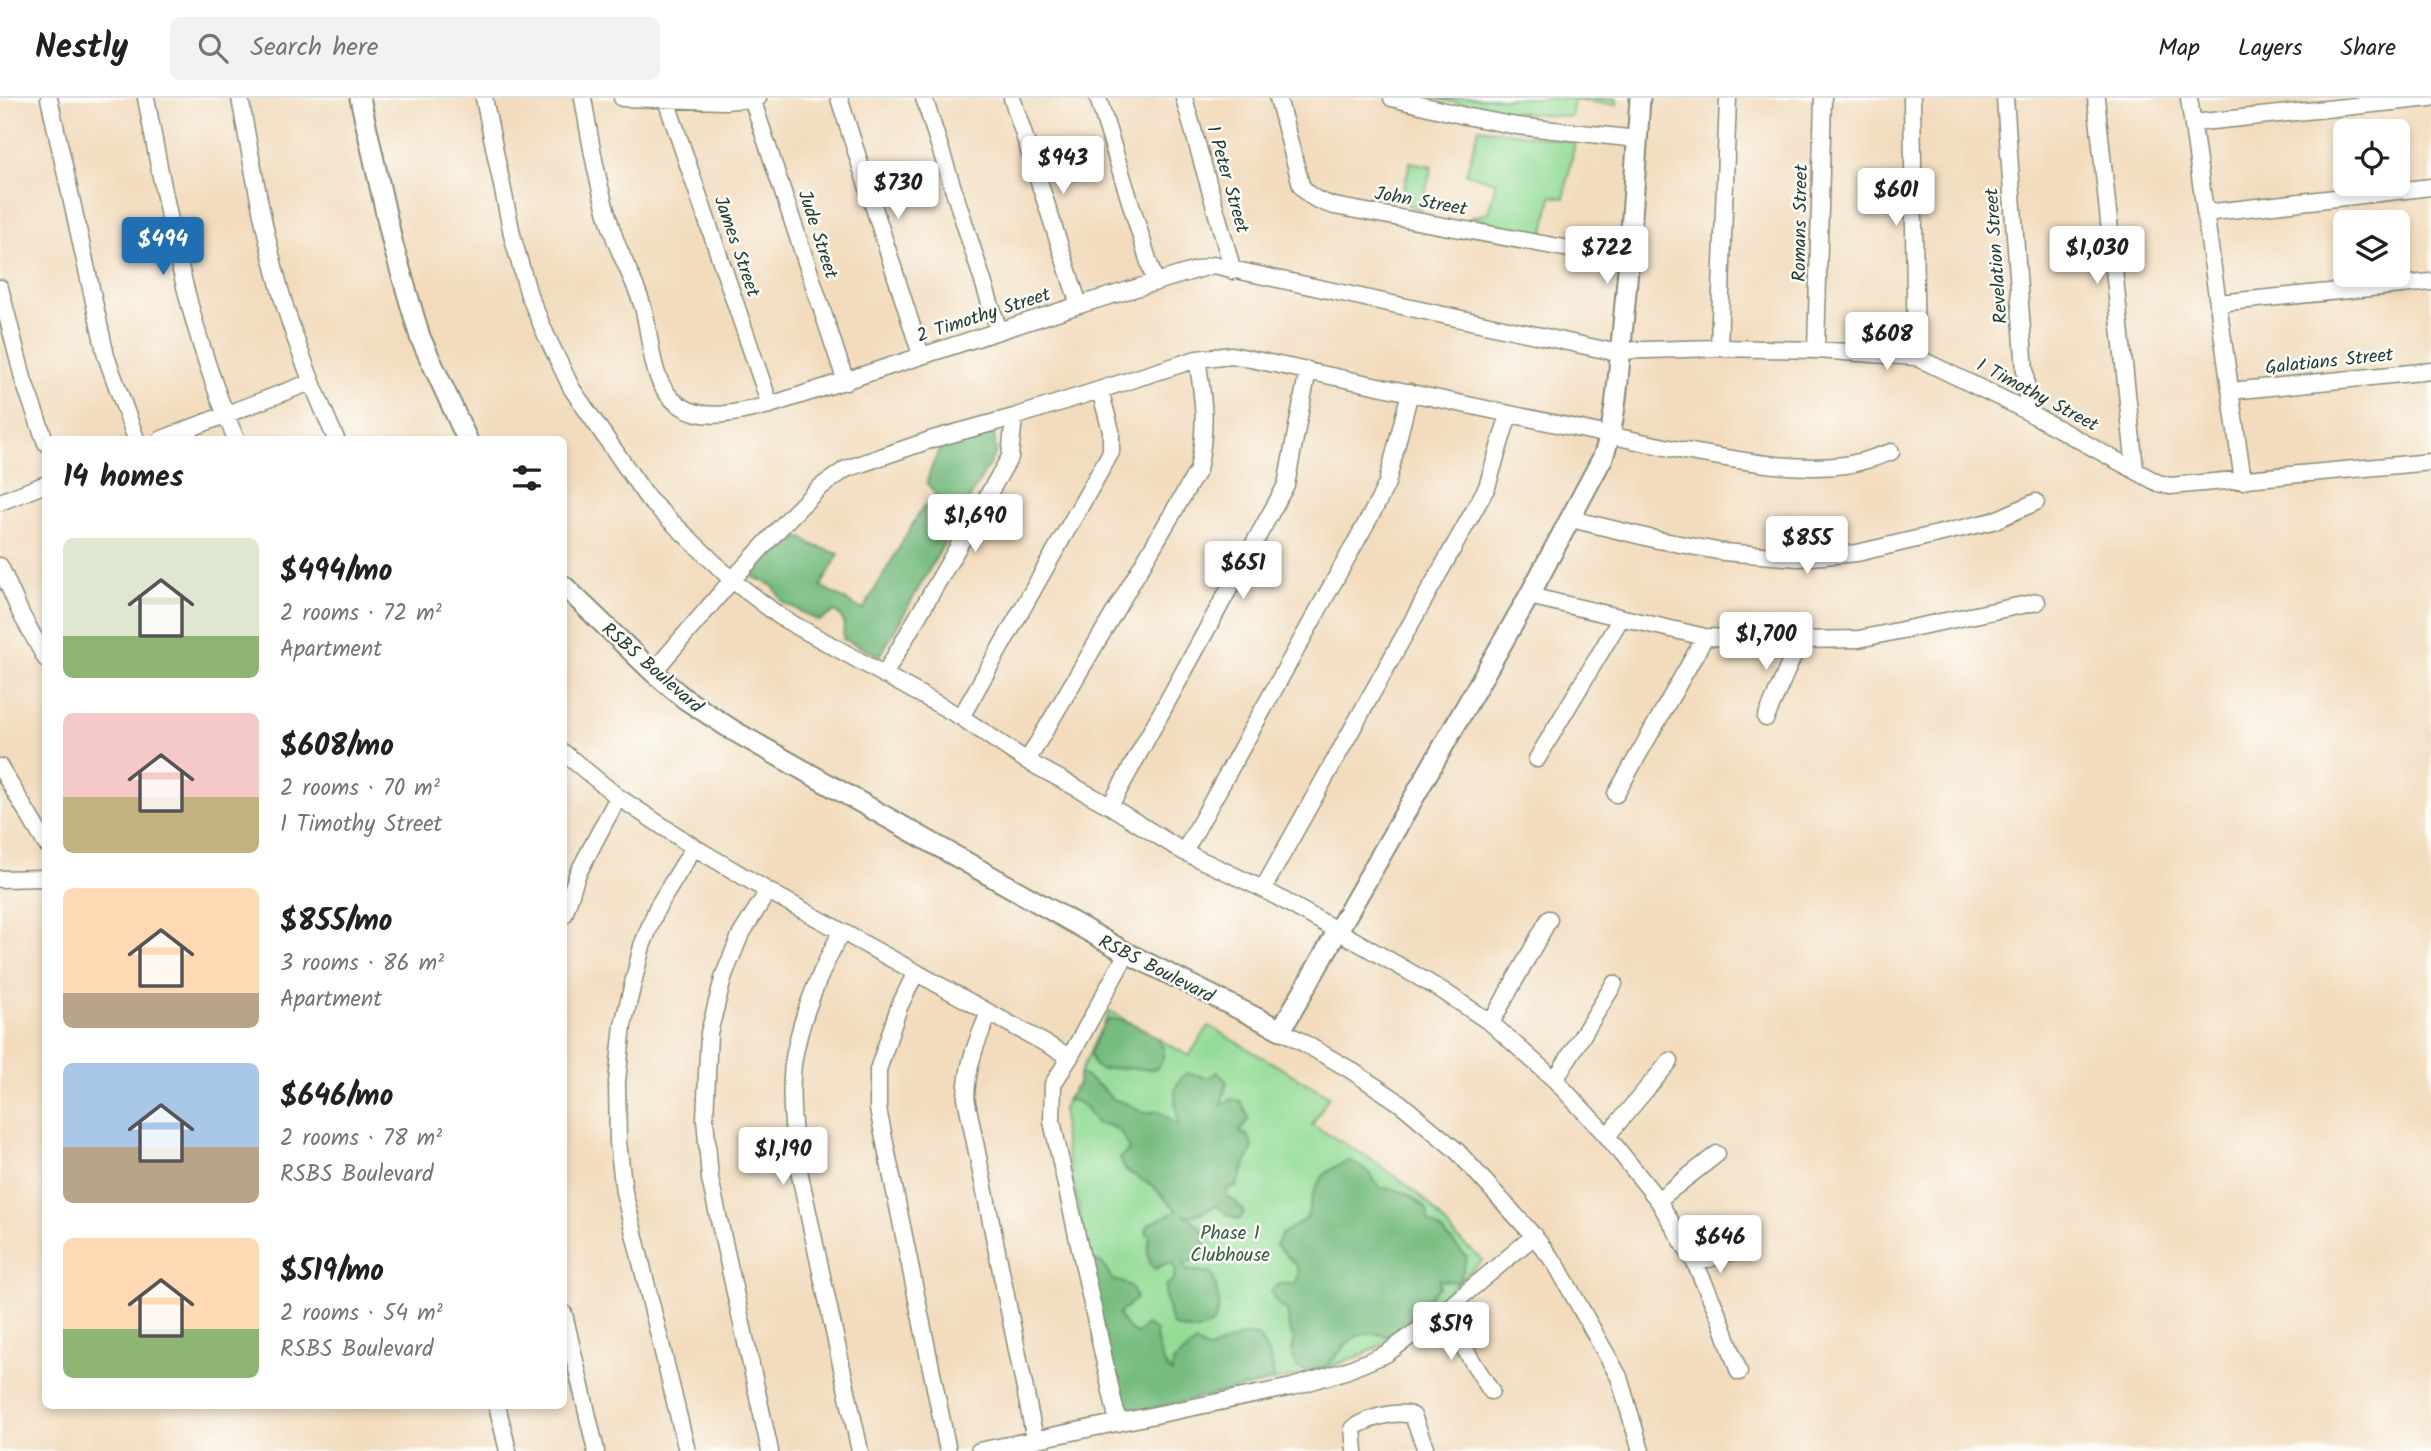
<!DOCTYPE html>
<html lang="en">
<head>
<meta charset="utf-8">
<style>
	body { margin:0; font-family:Kalam,sans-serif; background:#f2f2f2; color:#202124; height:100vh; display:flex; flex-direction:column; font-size:26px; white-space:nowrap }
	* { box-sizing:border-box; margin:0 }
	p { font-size:23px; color:#757577 }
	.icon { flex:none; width:38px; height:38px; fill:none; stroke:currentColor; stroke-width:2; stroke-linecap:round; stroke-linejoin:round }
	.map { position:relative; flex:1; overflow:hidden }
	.side { position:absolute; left:42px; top:338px; width:525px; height:973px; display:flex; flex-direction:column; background:#fff; border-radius:10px; box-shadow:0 4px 10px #0003 }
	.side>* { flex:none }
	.controls { position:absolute; left:2333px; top:21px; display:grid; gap:14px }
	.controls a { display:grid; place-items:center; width:77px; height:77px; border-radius:10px; background:#fff; box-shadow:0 4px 10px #0003; font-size:35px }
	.price { position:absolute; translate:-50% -60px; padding:0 16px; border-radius:7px; background:#fff; color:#222; font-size:23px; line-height:46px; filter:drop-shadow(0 2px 4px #0008) }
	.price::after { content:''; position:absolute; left:50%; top:42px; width:21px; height:16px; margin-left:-10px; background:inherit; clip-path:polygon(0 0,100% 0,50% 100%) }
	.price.current { background:#1f6fb2; color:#fff }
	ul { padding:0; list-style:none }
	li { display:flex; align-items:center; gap:21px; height:175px; padding:0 21px }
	li span { display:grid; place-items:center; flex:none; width:196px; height:140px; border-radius:10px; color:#555 }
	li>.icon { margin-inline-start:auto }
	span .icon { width:84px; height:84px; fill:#fffc; stroke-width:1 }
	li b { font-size:30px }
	h2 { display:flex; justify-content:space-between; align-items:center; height:84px; padding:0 21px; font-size:30px }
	header { display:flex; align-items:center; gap:42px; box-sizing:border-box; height:98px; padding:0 35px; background:#fff; border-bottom:2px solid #e0e0e0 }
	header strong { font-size:33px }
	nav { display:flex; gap:38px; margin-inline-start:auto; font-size:24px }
	.search { width:490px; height:63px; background:#f2f2f2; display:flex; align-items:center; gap:18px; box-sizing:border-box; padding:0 24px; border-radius:10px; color:#757577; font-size:26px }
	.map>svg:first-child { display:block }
</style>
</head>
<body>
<header>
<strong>Nestly</strong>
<div class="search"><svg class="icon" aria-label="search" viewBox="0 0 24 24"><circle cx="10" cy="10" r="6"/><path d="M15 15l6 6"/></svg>Search here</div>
<nav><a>Map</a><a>Layers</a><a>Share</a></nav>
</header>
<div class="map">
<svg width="2431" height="1353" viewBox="0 0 2431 1353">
	<rect width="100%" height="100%" fill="#fdfcf7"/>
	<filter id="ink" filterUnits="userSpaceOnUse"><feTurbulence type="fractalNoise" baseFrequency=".0143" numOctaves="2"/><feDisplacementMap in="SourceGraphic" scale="14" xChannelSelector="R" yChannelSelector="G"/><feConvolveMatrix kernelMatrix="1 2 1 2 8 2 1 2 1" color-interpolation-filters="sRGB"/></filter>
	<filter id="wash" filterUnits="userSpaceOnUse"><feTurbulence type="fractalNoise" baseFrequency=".00686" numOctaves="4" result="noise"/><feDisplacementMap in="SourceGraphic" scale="28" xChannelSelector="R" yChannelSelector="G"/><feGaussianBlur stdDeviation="1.57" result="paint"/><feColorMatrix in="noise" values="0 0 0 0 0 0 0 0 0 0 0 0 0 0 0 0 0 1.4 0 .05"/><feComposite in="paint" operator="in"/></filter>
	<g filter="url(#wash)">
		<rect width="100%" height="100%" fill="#f2dcbd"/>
		<path fill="#93dc96" stroke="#598c65" stroke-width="2" d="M1434 0H1617V7L1574 2 1571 19 1493 12Z
			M1479 30 1575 44 1564 100 1551 98 1543 139 1471 119 1488 115 1496 84 1466 76Z
			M1410 64 1432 68 1421 112 1408 107 1402 99Z
			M1110 913 1189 958 1209 928 1329 998 1312 1027 1371 1061 1400 1082 1427 1104 1457 1140 1483 1162 1392 1242 1362 1257 1315 1274 1123 1317 1064 1043 1063 1010 1078 986 1080 975Z"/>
		<path fill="#76bc7f" stroke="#4a7c5a" stroke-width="2" d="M994 335 996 354 880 558 843 541 844 525 840 517 834 514 819 523 783 504 773 488 750 477 788 437 792 441 804 440 813 447 839 456 821 488 863 512 922 410 933 403 935 396 927 385C929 371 937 359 942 345Z
			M1111 921C1133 923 1183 943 1156 971 1138 972 1119 967 1101 972L1094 967 1090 954 1103 927Z
			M1217 974 1227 983 1221 1007 1232 1001 1241 1003 1249 1020 1240 1034 1248 1038 1253 1048 1236 1089 1228 1090 1227 1099 1236 1104 1244 1115 1239 1122 1228 1117 1216 1108 1192 1118 1183 1116C1202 1127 1211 1136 1202 1159L1184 1166 1187 1172 1211 1175C1228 1211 1217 1246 1172 1227L1165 1197 1166 1187 1173 1183 1176 1173 1173 1166 1167 1165 1155 1171C1146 1163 1147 1150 1150 1140L1146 1133 1149 1126 1177 1113 1153 1088 1125 1072 1120 1060 1129 1052C1123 1032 1116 1028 1096 1025 1088 1012 1083 1002 1066 1002L1078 986 1080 975 1101 989 1112 1001 1128 1006 1144 1015 1158 1013 1178 1027C1178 1006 1167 990 1187 975L1209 980Z
			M1351 1063 1369 1075 1380 1090C1401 1090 1411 1097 1427 1111L1428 1123 1440 1131 1467 1159 1459 1184 1439 1182 1440 1188 1401 1228 1387 1238C1332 1224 1348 1280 1299 1271 1292 1262 1289 1255 1295 1243L1289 1232 1288 1213 1277 1205 1270 1193 1280 1186H1295L1299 1177 1296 1167 1276 1147 1282 1136 1307 1120C1313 1090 1319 1071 1351 1063Z
			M1094 1162 1102 1165 1113 1182C1126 1184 1133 1188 1136 1201L1118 1216 1129 1232 1137 1236 1146 1227 1156 1233C1156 1247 1162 1266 1172 1275L1173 1264 1196 1245 1209 1252 1244 1237 1258 1238C1266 1252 1276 1267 1273 1283L1123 1317 1087 1164Z"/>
	</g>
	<g filter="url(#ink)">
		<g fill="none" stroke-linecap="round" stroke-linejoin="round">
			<defs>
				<path id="minor" d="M49 0 106 258 136 341
					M146 0C168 116 188 233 236 341
					M240 0C252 65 263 131 281 195 295 245 315 294 336 341
					M484 0 513 141 529 197 546 237 572 291 648 401 732 482 782 520 961 619 1027 663 1110 708 1184 754 1263 791 1338 833 1443 893 1491 925 1555 982 1607 1038 1658 1102 1695 1165 1719 1218 1739 1274
					M583 0C591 48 599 95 615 141 623 163 635 184 642 206 653 239 647 287 681 308 707 325 742 313 770 307L1079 207 1213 167 1609 253 1719 250 1816 252 1916 259 2013 306 2158 385 2170 388 2431 364
					M622 0 725 3 758 0
					M839 0 921 257
					M924 0 999 233
					M1012 0 1079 207
					M1098 0 1155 184
					M1184 0 1233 173
					M1278 0 1301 87C1309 100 1319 103 1334 108L1630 162
					M1392 0 1465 18 1517 28 1637 41
					M1912 0 1916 259
					M2005 0 2028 314
					M2096 0 2135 371
					M2189 0 2243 383
					M752 1 846 284
					M666 2 770 307
					M2193 25 2431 0
					M2205 115 2431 89
					M0 190 24 284 46 345
					M2218 205 2431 184
					M1719 250 1728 0
					M1816 252 1823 0
					M2231 293 2431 273
					M162 341 311 284
					M0 404 46 386
					M1571 421 1658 442 1723 454 1799 460 1857 455 1993 423 2036 404
					M0 468 21 516 46 561
					M1529 498 1705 539 1800 542 1859 541 2037 504
					M653 574 732 482 791 418 819 390 846 371 933 341 1014 319 1197 261 1232 257 1684 353C1736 361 1791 374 1845 367 1860 365 1876 359 1891 354
					M884 577 1010 359 1014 319
					M961 619 1111 354V333L1100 292
					M1766 620 1800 542
					M564 655 618 699 694 749 768 793 1070 959
					M1537 661 1621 520
					M1027 663 1198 372C1207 329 1204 303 1197 261
					M0 669 46 746
					M1616 696 1705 539
					M1110 708 1286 387 1308 272
					M1184 754 1378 404 1387 385 1410 294
					M0 781 46 780
					M1263 791 1487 389 1509 316
					M768 793 740 838 724 877 709 935 705 1020 710 1081 770 1353
					M564 817 577 777 618 699
					M841 834C820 875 800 919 793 966 789 1000 793 1035 798 1068L860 1353
					M916 874 899 909 878 972V1011L948 1353
					M989 915C976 945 967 967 966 1000L1035 1341
					M1491 925 1549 821
					M1281 932 1349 971 1400 1005 1457 1053 1534 1138 1557 1168 1619 1279 1641 1353
					M1555 982 1614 886
					M1607 1038 1670 963
					M1658 1102 1717 1056
					M1695 1165 1735 1153
					M1442 1215 1491 1293
					M564 1216 596 1353
					M497 1307 508 1353
					M1118 1325 1052 1023 1053 986 1070 959 1127 855
					M687 1353 624 1094 618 1044 617 984 623 927 642 848 657 810 694 749
					M979 1353 1292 1289 1345 1273 1386 1256 1442 1215 1534 1138
					M1355 1353 1353 1330C1366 1321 1397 1311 1413 1318L1425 1349"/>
				<path id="tertiary" d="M360 0 393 147 420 239 467 341
					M564 488 653 574 685 601 734 633 1127 855 1281 932 1529 498 1603 359C1617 321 1618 277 1622 237 1630 158 1635 79 1640 0"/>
			</defs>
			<use href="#minor" stroke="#888c78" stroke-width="19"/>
			<use href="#tertiary" stroke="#888c78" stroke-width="23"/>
			<use href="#minor" stroke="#fff" stroke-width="16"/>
			<use href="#tertiary" stroke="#fff" stroke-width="19"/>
		</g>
	</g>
	<g text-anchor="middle" stroke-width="5" stroke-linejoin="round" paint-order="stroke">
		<g font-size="19" fill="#1f3d34" stroke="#fdfcf7">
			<text transform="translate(1229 81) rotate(74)" y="7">1 Peter Street</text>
			<text transform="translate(1421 102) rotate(10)" y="7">John Street</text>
			<text transform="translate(1799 125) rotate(-89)" y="7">Romans Street</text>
			<text transform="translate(819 136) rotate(72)" y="7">Jude Street</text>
			<text transform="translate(738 148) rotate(71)" y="7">James Street</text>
			<text transform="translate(1995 158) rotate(-94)" y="7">Revelation Street</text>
			<text transform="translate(983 216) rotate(-18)" y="7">2 Timothy Street</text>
			<text transform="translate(2329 262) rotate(-6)" y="7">Galatians Street</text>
			<text transform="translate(2038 296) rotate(28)" y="7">1 Timothy Street</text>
			<text transform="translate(653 569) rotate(41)" y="7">RSBS Boulevard</text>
			<text transform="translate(1157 870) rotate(27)" y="7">RSBS Boulevard</text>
		</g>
		<g font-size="19" fill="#365d48" stroke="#fdfcf7">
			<text x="1230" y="1141">Phase 1<tspan x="1230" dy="22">Clubhouse</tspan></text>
		</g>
	</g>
</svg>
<div class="controls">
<a><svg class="icon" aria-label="locate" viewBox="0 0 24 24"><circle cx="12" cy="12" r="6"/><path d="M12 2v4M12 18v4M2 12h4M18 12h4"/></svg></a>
<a><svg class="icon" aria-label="layers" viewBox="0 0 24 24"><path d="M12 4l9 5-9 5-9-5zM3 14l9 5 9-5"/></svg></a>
</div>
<b class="price" style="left:1063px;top:98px">$943</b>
<b class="price" style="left:898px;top:123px">$730</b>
<b class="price" style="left:1896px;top:130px">$601</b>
<b class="price current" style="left:163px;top:179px">$494</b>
<b class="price" style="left:1607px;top:188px">$722</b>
<b class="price" style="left:2097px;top:188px">$1,030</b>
<b class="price" style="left:1887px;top:274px">$608</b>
<b class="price" style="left:975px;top:456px">$1,690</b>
<b class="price" style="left:1807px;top:478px">$855</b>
<b class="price" style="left:1243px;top:503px">$651</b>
<b class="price" style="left:1766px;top:574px">$1,700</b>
<b class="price" style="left:783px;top:1089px">$1,190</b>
<b class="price" style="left:1720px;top:1177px">$646</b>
<b class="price" style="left:1451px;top:1264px">$519</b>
<section class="side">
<h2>14 homes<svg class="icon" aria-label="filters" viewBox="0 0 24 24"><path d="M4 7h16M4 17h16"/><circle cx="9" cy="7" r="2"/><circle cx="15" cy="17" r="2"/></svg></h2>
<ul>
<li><span style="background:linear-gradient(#dfe7d0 70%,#8fb573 0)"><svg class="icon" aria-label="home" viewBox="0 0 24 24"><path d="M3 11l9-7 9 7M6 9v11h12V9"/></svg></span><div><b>$494/mo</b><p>2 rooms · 72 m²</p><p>Apartment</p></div></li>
<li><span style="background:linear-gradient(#f6c9c9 60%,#c2b280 0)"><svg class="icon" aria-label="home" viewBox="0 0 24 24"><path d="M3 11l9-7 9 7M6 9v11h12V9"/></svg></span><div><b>$608/mo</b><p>2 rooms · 70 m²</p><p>1 Timothy Street</p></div></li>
<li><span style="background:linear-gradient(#ffd9b3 75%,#b9a48a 0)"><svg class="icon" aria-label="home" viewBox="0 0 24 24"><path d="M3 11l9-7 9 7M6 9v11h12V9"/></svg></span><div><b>$855/mo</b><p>3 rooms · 86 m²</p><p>Apartment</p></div></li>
<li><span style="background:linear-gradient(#a9c7e8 60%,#b9a48a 0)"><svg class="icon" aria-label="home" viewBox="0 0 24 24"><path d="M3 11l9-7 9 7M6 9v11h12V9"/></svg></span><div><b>$646/mo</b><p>2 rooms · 78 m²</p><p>RSBS Boulevard</p></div></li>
<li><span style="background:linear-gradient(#ffd9b3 65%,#8fb573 0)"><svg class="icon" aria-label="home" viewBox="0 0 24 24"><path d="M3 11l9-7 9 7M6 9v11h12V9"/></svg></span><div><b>$519/mo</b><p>2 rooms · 54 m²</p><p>RSBS Boulevard</p></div></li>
</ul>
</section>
</div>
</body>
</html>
